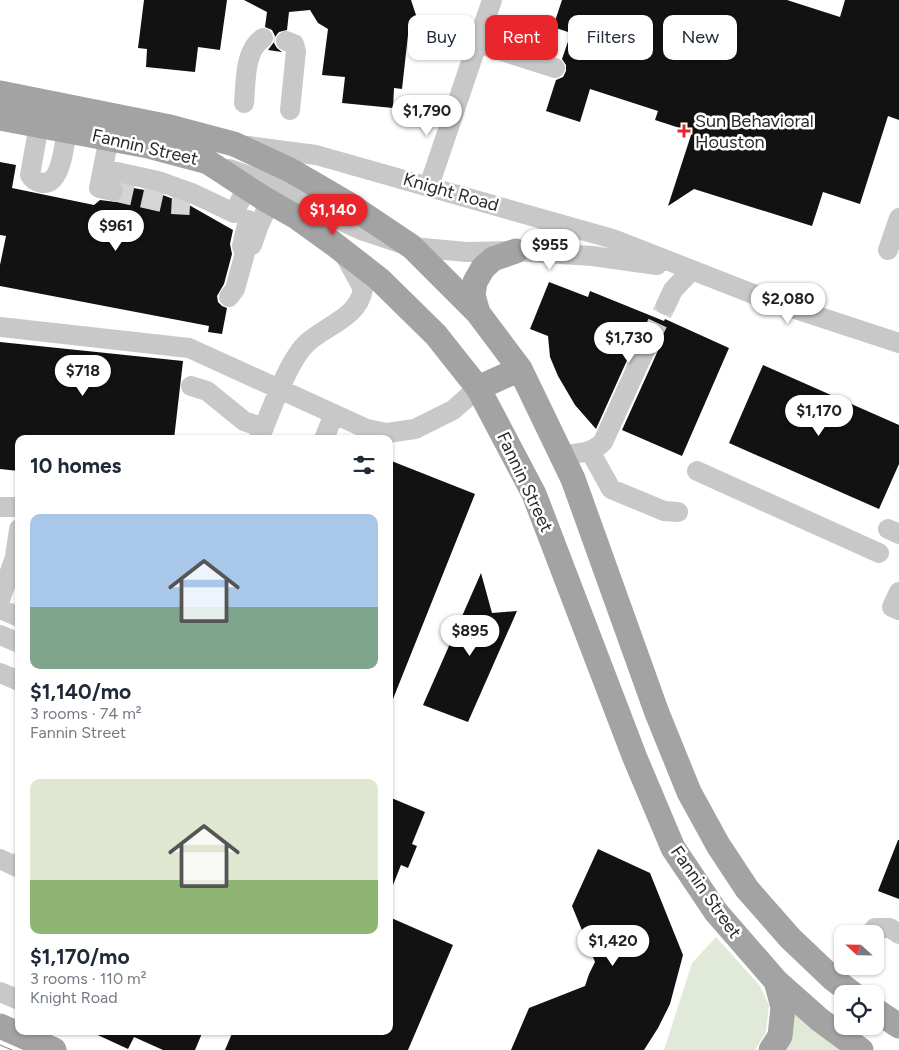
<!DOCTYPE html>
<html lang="en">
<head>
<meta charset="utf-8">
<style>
	body { margin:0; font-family:Figtree,sans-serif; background:#f2f2f3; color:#1f2937; height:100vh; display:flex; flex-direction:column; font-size:19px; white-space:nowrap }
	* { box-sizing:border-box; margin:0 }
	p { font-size:16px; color:#747a83 }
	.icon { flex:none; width:28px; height:28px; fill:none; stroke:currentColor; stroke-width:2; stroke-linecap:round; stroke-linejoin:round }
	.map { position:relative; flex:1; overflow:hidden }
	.side { position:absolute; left:15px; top:435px; width:378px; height:600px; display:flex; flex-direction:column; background:#fff; border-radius:10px; box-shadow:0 1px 4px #0004 }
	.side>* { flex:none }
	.hud { position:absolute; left:408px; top:15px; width:416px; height:45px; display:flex; gap:10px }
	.needle { width:32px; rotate:292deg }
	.buttons { position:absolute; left:834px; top:925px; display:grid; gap:10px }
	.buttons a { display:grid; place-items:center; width:50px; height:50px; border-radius:10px; background:#fff; box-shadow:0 1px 4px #0004; font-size:25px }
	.price { position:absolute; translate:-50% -42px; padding:0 11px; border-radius:18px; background:#fff; color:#222; font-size:16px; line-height:32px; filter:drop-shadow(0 1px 2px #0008) }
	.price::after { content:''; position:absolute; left:50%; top:30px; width:15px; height:11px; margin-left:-8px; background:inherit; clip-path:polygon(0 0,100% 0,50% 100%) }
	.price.on { background:#ea262d; color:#fff }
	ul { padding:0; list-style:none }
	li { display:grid; align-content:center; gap:10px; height:265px; padding:0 15px }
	li span { display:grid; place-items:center; height:155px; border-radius:10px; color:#555 }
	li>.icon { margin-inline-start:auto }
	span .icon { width:90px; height:90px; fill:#fffc; stroke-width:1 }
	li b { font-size:21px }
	h2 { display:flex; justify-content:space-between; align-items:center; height:60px; padding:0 15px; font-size:21px }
	.chip { padding:0 18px; border-radius:10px; background:#fff; box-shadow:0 1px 4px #0004; font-size:18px; line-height:45px }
	.chip.on { background:#ea262d; color:#fff }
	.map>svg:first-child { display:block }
</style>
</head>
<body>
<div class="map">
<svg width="899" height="1050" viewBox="0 0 899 1050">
	<rect width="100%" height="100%" fill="#fff"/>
	<path fill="#e1ead8" d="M716 937 760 986 769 1005 766 1032 755 1050H664L692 963Z
		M796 1009 848 1050H782Z"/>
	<path fill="#121212" d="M144 0H227L220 50 198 47 195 72 146 67 147 49 138 48Z
		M244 0H411L416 15 409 26 402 89 394 88 393 108 342 103 345 77 322 75 328 29 318 23 310 10 289 12 287 30 279 32 275 37 274 43 277 48 282 52 268 50 274 42 275 36 272 30 265 27 267 12Z
		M562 0H787L840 17 845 0H899V120L888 116 860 204 823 192 812 226 694 189 668 206 692 132 655 120 658 111 590 89 580 122 546 111 556 80 563 77 566 71V65L562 59 571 33 553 27Z
		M0 162 16 165 12 188 94 205 100 200 116 202 121 199 125 193 123 186 155 192 189 205 233 230 230 244 232 254 224 284 217 296 218 302 222 306 227 308 222 334 208 332 209 326 0 286V265L6 236 0 235Z
		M549 282 588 297 590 291 664 321 665 319 729 348 682 456 622 430 660 346 661 339 658 334 653 330 647 329 643 331 638 336 596 429 575 405 558 376 550 357 548 336 530 329Z
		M0 342 183 361 174 439H19V471L0 469Z
		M763 365 899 425V464L879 509 729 443Z
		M389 460 475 494 389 709Z
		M481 573 492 613 517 611 468 722 423 705Z
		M389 797 425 812 412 844 417 846 408 868 401 865 389 895Z
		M898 840H899V899L878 891Z
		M598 849 650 873 683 955 670 1004 658 1028 644 1050H511L529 1008 585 986 589 974 595 962 572 906Z
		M389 917 453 945 408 1050H225L233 1031H389Z
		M89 1031H203L195 1050H163L134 1037 128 1049Z"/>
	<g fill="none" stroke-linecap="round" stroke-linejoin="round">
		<path stroke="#d5d5d5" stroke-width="20" stroke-dasharray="20 10" stroke-linecap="butt" d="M113 191 171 204 190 205
			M649 341 666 305"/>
		<path stroke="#c8c8c8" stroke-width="20" d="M286 41 294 44 296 51 290 110
			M477 43 555 68
			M244 103C246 82 244 50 263 38
			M39 125 30 175C32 179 37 182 42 183 62 185 64 144 67 130
			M109 138 99 188 113 191
			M248 146 316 155 613 239 771 301 899 343
			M103 169 158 181 194 194 234 213 247 187
			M229 169 272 184 326 214 361 230 412 247 467 252 516 251 592 256 657 265
			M429 186 492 0
			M252 245 259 225 270 202
			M888 250 899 218
			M229 297 235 289 245 253 242 246 248 220
			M666 305 673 290 692 270
			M0 327 189 348 334 414
			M191 386 207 391 244 421 264 428
			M259 439C270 414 288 360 307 343 325 326 359 317 363 289L344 254
			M324 439 334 414 367 429 387 433 415 429 453 410 478 388
			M590 451 611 489 664 511 678 512
			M562 455C577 453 592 454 603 442L649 341
			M697 471 879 553
			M0 507H19
			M888 529 899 534
			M899 592 892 607 899 610
			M0 600 15 557 19 529
			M0 609 19 617
			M0 635 19 643
			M0 673 19 681
			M0 859 17 867 19 862
			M870 934 875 928H890L899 934
			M0 992 19 1000"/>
		<path stroke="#a3a3a3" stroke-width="25" d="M0 93 170 127 234 144 290 170 309 181 345 202 412 247 478 313 520 369 573 479 657 713 689 792 718 845 747 889 790 938 832 978 853 994
			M0 118 148 146 208 162 263 198 298 218 334 244 379 279 436 335 478 388 534 494 635 758 673 848 716 912 776 981 820 1020 861 1050
			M478 313 473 295 475 282 483 268 493 259 516 251
			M478 388 520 369
			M875 1010 899 1026
			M0 1026 54 1050
			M771 1050 780 1036 783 1007 776 981"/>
		<path stroke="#808080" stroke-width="1" d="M0 1045 12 1050"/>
	</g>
	<path fill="#ea262d" stroke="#fff" stroke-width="2" d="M681.5 123.5h5v5h5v5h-5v5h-5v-5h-5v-5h5z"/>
	<g text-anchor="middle" stroke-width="5" stroke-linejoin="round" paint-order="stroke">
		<g font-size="18" fill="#2b2b2b" stroke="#fff" text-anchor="start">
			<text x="695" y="127">Sun Behavioral<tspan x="695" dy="21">Houston</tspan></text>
		</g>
		<g font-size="18" fill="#2b2b2b" stroke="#fff">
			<text transform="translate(145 147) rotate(13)" y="6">Fannin Street</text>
			<text transform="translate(451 192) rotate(16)" y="6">Knight Road</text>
			<text transform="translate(525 482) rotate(65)" y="6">Fannin Street</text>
			<text transform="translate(706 892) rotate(55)" y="6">Fannin Street</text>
		</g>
	</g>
</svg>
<div class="buttons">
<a><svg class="needle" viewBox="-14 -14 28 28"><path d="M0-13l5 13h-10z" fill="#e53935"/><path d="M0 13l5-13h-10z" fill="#747a83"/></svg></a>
<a><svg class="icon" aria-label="locate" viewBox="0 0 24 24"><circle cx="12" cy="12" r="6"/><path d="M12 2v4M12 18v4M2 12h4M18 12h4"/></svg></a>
</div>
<b class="price" style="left:427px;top:137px">$1,790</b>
<b class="price on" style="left:333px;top:236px">$1,140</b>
<b class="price" style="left:116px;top:252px">$961</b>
<b class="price" style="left:550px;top:271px">$955</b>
<b class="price" style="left:788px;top:325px">$2,080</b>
<b class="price" style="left:629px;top:364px">$1,730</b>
<b class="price" style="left:83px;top:397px">$718</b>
<b class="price" style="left:819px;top:437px">$1,170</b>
<b class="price" style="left:470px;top:657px">$895</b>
<b class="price" style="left:613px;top:967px">$1,420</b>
<div class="hud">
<a class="chip">Buy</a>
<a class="chip on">Rent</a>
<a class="chip">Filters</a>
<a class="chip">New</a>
</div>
<section class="side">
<h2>10 homes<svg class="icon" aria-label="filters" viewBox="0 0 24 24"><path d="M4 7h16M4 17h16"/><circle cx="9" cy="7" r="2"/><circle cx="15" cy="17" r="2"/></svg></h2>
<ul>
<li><span style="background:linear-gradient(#a9c7e8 60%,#7fa58c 0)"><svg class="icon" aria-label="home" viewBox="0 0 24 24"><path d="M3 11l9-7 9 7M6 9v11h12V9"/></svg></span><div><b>$1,140/mo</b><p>3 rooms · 74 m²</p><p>Fannin Street</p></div></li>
<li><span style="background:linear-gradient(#dfe7d0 65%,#8fb573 0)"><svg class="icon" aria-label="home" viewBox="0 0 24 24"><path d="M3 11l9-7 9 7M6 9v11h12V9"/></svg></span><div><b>$1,170/mo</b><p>3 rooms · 110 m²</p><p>Knight Road</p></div></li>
</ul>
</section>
</div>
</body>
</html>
